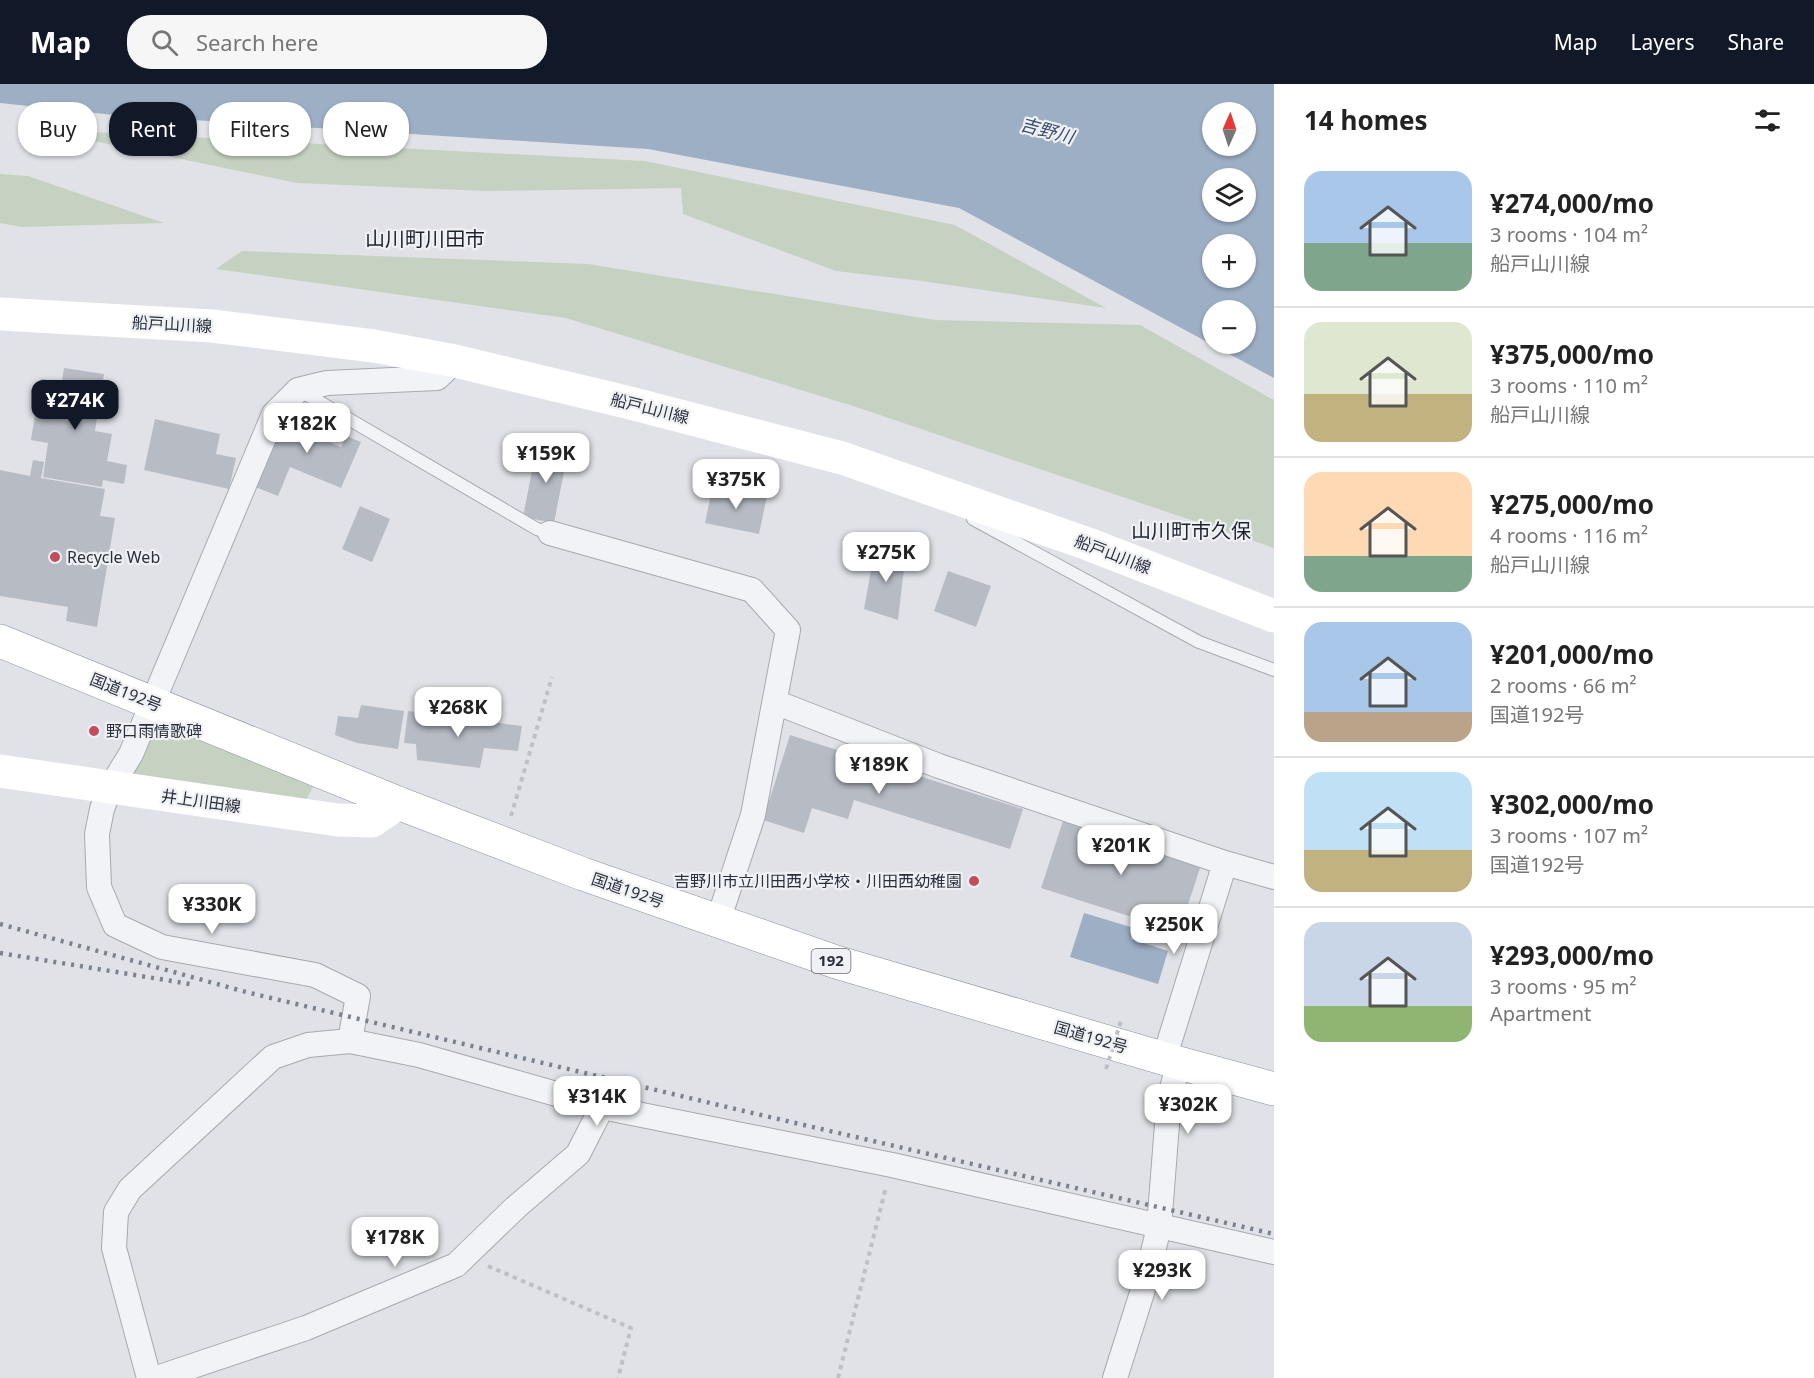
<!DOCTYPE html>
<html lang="en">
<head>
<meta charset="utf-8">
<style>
	body { margin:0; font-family:"Noto Sans","Noto Sans JP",sans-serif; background:#f6f6f6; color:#222; height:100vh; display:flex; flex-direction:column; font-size:22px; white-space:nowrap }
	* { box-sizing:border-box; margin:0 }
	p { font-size:20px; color:#767676 }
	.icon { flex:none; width:33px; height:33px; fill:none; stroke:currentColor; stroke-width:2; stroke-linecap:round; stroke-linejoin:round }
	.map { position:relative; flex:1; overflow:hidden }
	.sheet { display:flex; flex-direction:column; background:#fff; width:540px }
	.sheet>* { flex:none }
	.hud { position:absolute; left:18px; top:18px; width:570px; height:54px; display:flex; gap:12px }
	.needle { width:39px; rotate:3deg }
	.buttons { position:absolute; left:1202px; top:18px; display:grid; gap:12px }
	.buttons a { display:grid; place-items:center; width:54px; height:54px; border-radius:50%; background:#fff; box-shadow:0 2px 4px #0004; font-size:30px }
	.price { position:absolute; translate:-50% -51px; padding:0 14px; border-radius:12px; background:#fff; color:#222; font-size:20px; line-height:39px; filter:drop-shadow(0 2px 3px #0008) }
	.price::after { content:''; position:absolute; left:50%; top:36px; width:18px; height:14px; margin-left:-9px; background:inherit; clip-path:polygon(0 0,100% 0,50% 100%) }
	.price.active { background:#111827; color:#fff }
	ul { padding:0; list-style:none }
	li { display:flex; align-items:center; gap:18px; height:150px; padding:0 30px }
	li+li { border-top:2px solid #e0e0e0 }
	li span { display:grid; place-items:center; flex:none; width:168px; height:120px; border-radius:18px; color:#555 }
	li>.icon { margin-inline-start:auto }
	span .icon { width:72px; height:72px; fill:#fffc; stroke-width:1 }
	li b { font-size:26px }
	h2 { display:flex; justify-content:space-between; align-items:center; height:72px; padding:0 30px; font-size:26px }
	.chip { padding:0 21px; border-radius:24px; background:#fff; box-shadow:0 2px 4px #0004; font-size:21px; line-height:54px }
	.chip.active { background:#111827; color:#fff }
	header { display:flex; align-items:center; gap:36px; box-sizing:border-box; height:84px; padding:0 30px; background:#111827; color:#fff }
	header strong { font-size:28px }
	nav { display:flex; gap:33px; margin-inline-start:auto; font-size:21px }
	.search { width:420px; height:54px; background:#f6f6f6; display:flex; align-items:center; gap:15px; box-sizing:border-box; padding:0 21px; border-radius:24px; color:#767676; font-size:22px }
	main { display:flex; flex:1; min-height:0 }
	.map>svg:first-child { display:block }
</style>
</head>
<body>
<header>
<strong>Map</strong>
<div class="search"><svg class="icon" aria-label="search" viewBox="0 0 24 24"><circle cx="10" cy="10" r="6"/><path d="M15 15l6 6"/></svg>Search here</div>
<nav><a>Map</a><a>Layers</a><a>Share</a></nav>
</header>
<main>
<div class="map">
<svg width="1274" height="1294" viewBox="0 0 1274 1294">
	<rect width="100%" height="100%" fill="#e0e2e7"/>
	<path fill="#c5d1c1" d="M36 45 645 77 955 141 1106 224 922 197 836 187 683 130 681 104 486 107 297 99Z
		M0 90 28 92 164 139 22 143 0 139Z
		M242 167 588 180 935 236 1140 241 1274 316V464L853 322 566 234 216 185Z
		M151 636 315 699 306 716 125 691Z"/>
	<path fill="#9dafc5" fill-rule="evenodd" d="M0 0H1274V294L959 124 648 65 114 31 0 19ZM1212 28H1245V62H1212ZM1212 94H1245V128H1212ZM1212 160H1245V194H1212ZM1212 226H1245V260H1212Z
		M1084 829 1134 844 1131 855 1168 867 1158 900 1070 873Z"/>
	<path fill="#b7bcc4" d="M64 284 104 290 95 347 112 350 107 377 127 381 124 400 103 396 102 403 43 393 48 359 31 356 41 295 62 298Z
		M296 319 310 325 306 334 319 338 318 343 335 350 331 359 341 363 346 352 361 358 341 404 290 383 278 412 255 403 275 356 280 358Z
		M155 335 220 350 216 370 236 374 229 405 144 386Z
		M537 361 568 367 554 439 523 433Z
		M33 376 44 378 41 394 105 405 100 432 115 434 97 543 66 537 68 523 0 512V386L30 392Z
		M713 401 767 412 759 450 705 439Z
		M360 422 390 435 372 478 342 465Z
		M875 464 906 467 898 536 864 525Z
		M948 487 991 502 976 543 934 527Z
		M361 621 404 627 398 665 357 659 335 651 338 632 358 634Z
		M408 627 522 642 518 667 484 664 480 684 417 676 416 660 404 659Z
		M790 651 1023 725 1010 765 854 716 848 735 812 724 804 749 763 736Z
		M1063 737 1201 781 1179 848 1041 804Z"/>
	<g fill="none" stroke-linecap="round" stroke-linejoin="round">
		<defs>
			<path id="lane" d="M299 306 537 445 550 449
				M973 435 1199 558 1274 586"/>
			<path id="street" d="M550 449 752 506 788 546 753 731 718 837
				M775 618 939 682 1225 779 1274 793
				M350 957 358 912 315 891 162 863 115 841 99 803 97 750 102 725 110 704 131 670 274 330 298 306 327 299 437 294 455 277
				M1164 975 1225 779
				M149 1294 114 1164 116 1128 130 1105 273 973 308 961 350 957 419 971 602 1023 892 1081 1274 1168
				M157 1294 306 1244 456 1181 515 1124 578 1070 602 1023
				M1115 1294 1147 1193 1159 1143 1169 1015 1179 979"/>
			<path id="highway" d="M0 557 398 719 583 790 836 878 1179 979 1274 1005"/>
		</defs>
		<use href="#lane" stroke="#a6a9b1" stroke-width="14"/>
		<use href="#street" stroke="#a6a9b1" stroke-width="26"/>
		<use href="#highway" stroke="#88909d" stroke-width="34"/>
		<path stroke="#bec0c6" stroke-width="4" stroke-dasharray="4.5 4.5" stroke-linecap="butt" d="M511 732 552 593
			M488 1182 631 1244 618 1294
			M838 1294 886 1103"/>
		<use href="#lane" stroke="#f2f3f6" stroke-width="12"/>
		<use href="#street" stroke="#f2f3f6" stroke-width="24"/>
		<path stroke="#fff" stroke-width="33" d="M0 230 212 242 374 262 455 277 626 318 842 374 1088 460 1274 532
			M0 687 338 736 372 737 398 719"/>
		<use href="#highway" stroke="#fff" stroke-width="33"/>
		<path stroke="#7a8290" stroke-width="4.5" stroke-dasharray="3 6" stroke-linecap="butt" d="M0 840 246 908 748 1028 1274 1150
			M0 869 190 900"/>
		<path stroke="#bec0c6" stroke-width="4" stroke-dasharray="4.5 4.5" stroke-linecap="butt" d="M1106 985 1121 937"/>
	</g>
	<g fill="#c24e5d" stroke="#eff1f5" stroke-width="2">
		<circle cx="55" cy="473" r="6"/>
		<circle cx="94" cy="647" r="6"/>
		<circle cx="974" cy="797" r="6"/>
	</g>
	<g text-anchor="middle" stroke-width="4.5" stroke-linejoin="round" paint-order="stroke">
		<rect fill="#eff1f5" stroke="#656a74" stroke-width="1.5" x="811.5" y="865" width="39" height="24" rx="4.5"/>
		<g font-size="15" font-weight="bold" fill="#2a303d">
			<text x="831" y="882">192</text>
		</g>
		<g font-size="16" fill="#2a303d" stroke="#eff1f5">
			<text transform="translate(172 240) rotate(3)" y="6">船戸山川線</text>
			<text transform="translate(650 324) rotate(14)" y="6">船戸山川線</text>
			<text transform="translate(1113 470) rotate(21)" y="6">船戸山川線</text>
			<text transform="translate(126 608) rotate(22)" y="6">国道192号</text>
			<text transform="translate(201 717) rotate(8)" y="6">井上川田線</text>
			<text transform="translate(628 806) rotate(19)" y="6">国道192号</text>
			<text transform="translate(1091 953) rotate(16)" y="6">国道192号</text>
		</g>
		<g font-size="16" fill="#2a303d" stroke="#eff1f5" text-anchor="start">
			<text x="67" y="479">Recycle Web</text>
			<text x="106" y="653">野口雨情歌碑</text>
			<text x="962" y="803" text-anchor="end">吉野川市立川田西小学校・川田西幼稚園</text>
		</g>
		<g font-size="18" font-style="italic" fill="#374e6e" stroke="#eff1f5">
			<text transform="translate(1047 47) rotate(15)" y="6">吉野川</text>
		</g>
		<g font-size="20" fill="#1c222e" stroke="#eff1f5">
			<text x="425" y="162">山川町川田市</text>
			<text x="1191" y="454">山川町市久保</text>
		</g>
	</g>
</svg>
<div class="buttons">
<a><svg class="needle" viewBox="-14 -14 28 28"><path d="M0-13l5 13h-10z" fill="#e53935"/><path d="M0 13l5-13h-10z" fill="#767676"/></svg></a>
<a><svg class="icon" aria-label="layers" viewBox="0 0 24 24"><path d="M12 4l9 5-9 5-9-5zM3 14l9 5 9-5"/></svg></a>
<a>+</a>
<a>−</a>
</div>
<b class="price active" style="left:75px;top:347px">¥274K</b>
<b class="price" style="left:307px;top:370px">¥182K</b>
<b class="price" style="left:546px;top:400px">¥159K</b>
<b class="price" style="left:736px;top:426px">¥375K</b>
<b class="price" style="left:886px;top:499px">¥275K</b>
<b class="price" style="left:458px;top:654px">¥268K</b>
<b class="price" style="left:879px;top:711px">¥189K</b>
<b class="price" style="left:1121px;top:792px">¥201K</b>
<b class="price" style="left:212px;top:851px">¥330K</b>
<b class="price" style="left:1174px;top:871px">¥250K</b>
<b class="price" style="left:597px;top:1043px">¥314K</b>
<b class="price" style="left:1188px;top:1051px">¥302K</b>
<b class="price" style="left:395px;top:1184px">¥178K</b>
<b class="price" style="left:1162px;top:1217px">¥293K</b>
<div class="hud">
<a class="chip">Buy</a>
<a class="chip active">Rent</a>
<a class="chip">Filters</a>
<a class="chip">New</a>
</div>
</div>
<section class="sheet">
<h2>14 homes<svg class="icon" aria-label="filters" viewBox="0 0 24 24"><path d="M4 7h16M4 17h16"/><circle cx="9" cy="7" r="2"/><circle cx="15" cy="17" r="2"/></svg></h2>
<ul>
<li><span style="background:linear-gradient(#a9c7e8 60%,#7fa58c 0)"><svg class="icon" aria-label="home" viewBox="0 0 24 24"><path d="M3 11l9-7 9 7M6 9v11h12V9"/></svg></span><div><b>¥274,000/mo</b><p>3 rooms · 104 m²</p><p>船戸山川線</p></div></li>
<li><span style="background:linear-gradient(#dfe7d0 60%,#c2b280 0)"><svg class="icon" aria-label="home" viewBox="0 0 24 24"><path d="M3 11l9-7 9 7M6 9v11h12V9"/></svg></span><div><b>¥375,000/mo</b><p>3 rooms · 110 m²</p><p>船戸山川線</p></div></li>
<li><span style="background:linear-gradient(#ffd9b3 70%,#7fa58c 0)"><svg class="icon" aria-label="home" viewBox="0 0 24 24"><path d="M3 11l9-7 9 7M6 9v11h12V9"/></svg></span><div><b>¥275,000/mo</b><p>4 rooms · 116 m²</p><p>船戸山川線</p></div></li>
<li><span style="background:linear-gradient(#a9c7e8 75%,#b9a48a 0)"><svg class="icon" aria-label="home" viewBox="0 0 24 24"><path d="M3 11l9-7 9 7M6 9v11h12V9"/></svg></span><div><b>¥201,000/mo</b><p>2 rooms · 66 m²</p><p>国道192号</p></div></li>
<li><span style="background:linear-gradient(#bfe0f5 65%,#c2b280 0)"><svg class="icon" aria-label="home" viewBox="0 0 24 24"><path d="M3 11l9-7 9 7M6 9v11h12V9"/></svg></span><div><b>¥302,000/mo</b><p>3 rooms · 107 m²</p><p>国道192号</p></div></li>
<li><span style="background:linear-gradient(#c9d6e8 70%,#8fb573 0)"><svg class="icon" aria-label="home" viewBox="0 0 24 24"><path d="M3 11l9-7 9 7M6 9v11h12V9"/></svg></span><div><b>¥293,000/mo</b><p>3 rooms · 95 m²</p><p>Apartment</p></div></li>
</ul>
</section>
</main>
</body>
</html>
